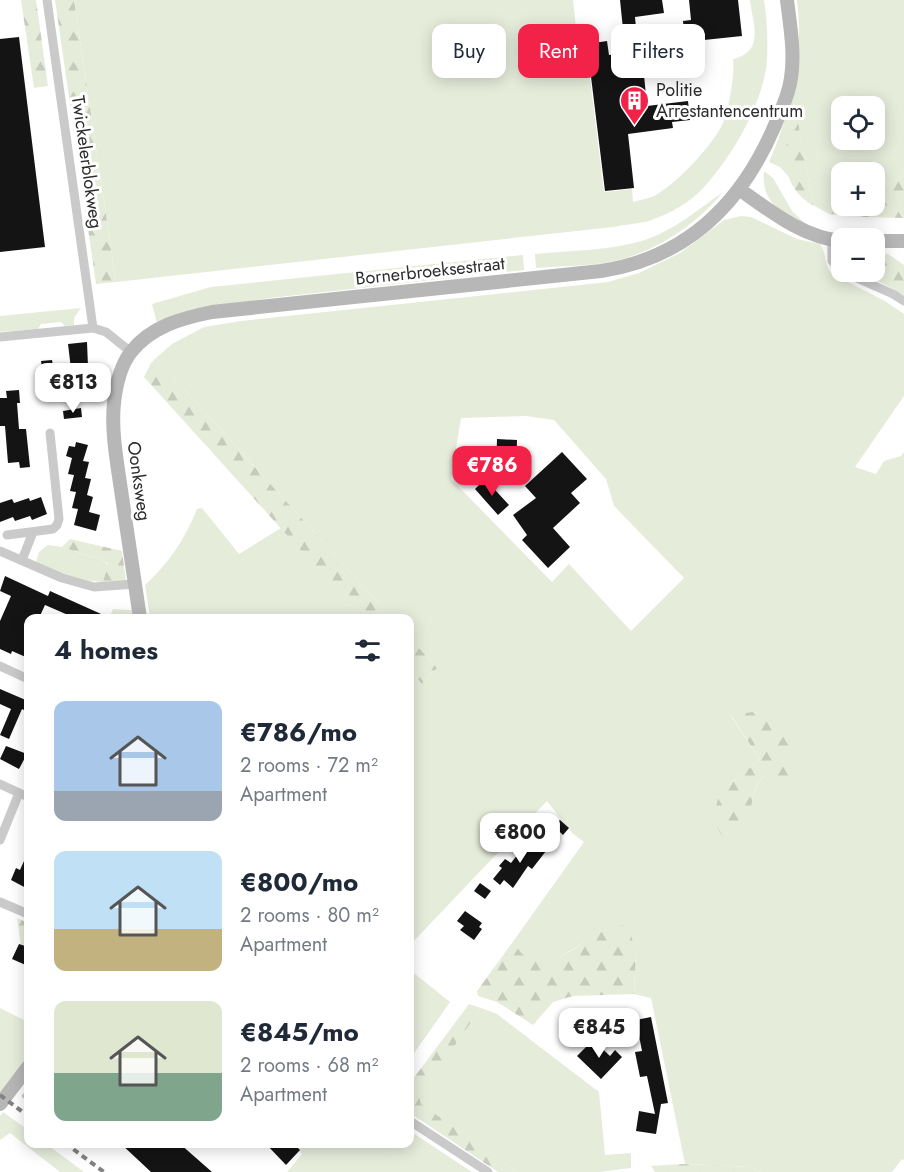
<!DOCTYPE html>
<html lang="en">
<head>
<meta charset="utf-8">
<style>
	body { margin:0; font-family:Jost,sans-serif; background:#f2f2f3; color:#1f2937; height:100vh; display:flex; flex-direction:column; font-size:22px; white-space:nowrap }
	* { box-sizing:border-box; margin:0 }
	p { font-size:20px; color:#747a83 }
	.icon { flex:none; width:33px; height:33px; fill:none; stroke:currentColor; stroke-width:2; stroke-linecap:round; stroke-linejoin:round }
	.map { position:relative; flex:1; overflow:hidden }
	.panel { position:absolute; left:24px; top:614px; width:390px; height:534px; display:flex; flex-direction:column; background:#fff; border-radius:12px; box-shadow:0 3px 15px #0003 }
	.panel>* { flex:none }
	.banner { position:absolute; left:432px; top:24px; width:381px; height:54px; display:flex; gap:12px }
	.controls { position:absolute; left:831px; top:96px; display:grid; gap:12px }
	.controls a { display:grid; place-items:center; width:54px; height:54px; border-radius:12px; background:#fff; box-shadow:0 3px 15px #0003; font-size:30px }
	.price { position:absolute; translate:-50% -51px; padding:0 14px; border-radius:12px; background:#fff; color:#222; font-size:20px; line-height:39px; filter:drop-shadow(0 2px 3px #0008) }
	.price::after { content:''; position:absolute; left:50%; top:36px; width:18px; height:14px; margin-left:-9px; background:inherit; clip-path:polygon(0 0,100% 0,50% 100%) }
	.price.active { background:#f22249; color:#fff }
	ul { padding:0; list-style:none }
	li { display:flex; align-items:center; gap:18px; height:150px; padding:0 30px }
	li span { display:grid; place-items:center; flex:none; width:168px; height:120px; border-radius:12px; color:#555 }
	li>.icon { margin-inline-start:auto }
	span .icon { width:72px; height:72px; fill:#fffc; stroke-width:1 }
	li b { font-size:26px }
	h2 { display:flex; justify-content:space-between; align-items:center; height:72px; padding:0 30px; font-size:26px }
	.pill { padding:0 21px; border-radius:12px; background:#fff; box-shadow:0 3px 15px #0003; font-size:21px; line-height:54px }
	.pill.active { background:#f22249; color:#fff }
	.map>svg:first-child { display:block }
</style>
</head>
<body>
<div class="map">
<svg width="904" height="1172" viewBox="0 0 904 1172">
	<defs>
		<pattern id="forest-firs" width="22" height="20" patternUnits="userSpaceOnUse" patternTransform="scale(1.5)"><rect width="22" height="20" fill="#e6ecda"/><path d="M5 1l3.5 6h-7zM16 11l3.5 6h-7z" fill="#c6cbbb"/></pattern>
	</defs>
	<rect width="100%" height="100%" fill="#fff"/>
	<path fill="#e6ecda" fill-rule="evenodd" d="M74 0H573L579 54H587L604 192 632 189 633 202C639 200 646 199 652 197 674 187 713 145 723 123 729 108 735 74 733 59 765 51 753 25 750 0H764C767 19 768 41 767 60 764 102 732 157 704 187 692 201 671 213 654 219 642 224 626 224 613 227L116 282Z
		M797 0H904V176L875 191 874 172H842V206H845L829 214 813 205 797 117C788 137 782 156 789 177L780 167 769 162C791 112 804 55 797 0ZM842 106H874V140H842Z
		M764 171 773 178 792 211 809 227C783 213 761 205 764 171Z
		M723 192C696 225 657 251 615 261 590 266 562 266 536 268L535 254C571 250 610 251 645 240 674 230 699 209 723 192Z
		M741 216 751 217 797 239 820 244C827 254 824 265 832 274L885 301 904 314V396L855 467 876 474 884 461 901 456 904 452V1160L902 1159 892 1172H761L751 1167 685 1164 651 998 634 994 636 953 607 929 558 958 547 962H535L523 956 512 943 584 842 572 833 547 801 410 945V671L422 684 437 668 410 638V618H392L156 358 172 344 204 327 241 321 608 282 639 273 680 253 724 220ZM526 416 554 420 606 479 614 506 684 578 631 631 569 564 552 582 451 479 461 418ZM752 712 767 715 782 729 769 773C757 780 755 789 752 801L723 789 760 760 731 716Z
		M523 255 524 270 270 298 190 311 157 323 152 304 211 287Z
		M81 308 74 318V325L65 326 61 322 41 324 38 329 0 332V316Z
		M202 508 239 554 281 528 362 618H150L145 585C169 563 185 539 197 509Z
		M48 545 62 547 104 561 108 565 103 582 80 580 35 565 39 552Z
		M113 609 132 610 133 618H109Z
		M410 970 450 1002 410 1059Z
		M0 1008 28 1022V1058L0 1095Z
		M481 1008 497 1014 599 1092 605 1155 631 1153V1168L599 1172H517L420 1104 418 1096Z
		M3 1112 28 1130V1143H45L84 1172H60L10 1133 0 1140V1116Z
		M410 1131 472 1172H287L302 1154 297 1149 301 1143H410Z"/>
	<path fill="url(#forest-firs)" d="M21 0H36L48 86 34 88Z
		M55 0H74L116 282 96 284Z
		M797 116 813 205C792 195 780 166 787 143 789 134 794 125 797 116Z
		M904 176V218L865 217 829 214 845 206H874L875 191Z
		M875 253 888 254 904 265V295L880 282 849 272H874Z
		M156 358 392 618H362L144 377 151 363Z
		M70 539 122 551 126 581 103 582 108 564 104 561 62 547Z
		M410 638 437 668 422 684 410 671Z
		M752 712C757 713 763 713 767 715 788 723 796 760 794 780L783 795 769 773C742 788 760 822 736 841L726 840C711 826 713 806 723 789L760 760 731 715Z
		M17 918 28 923V994Z
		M628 924 636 953 634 994 573 996 553 1002 533 1025 497 1002 478 996 477 991 512 943C520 950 523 957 533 961 554 968 586 939 605 930 612 927 620 926 628 924Z
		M469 1004 481 1008 419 1096 421 1104 517 1172H498L410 1113V1083Z
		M682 1164 751 1167 761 1172H655L651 1166Z"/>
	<path fill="#141414" d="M620 0H662L664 13 635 17 636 28 623 29Z
		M689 0H738L742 36 685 42 683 21 691 20Z
		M19 37 45 247 0 252V39Z
		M607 41 609 55 618 54 621 78 644 75 647 106 688 101 690 120 672 122 673 128 628 134 634 188 605 191 587 44Z
		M87 342 89 391 75 394 73 380H68L67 370 71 369 68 344Z
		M52 360 55 377 44 379 41 361Z
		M19 390 20 403H17L19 429H26L30 467 20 468 19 462 8 463 5 426H0V398H7L6 391Z
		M81 408 82 417 64 419 63 411Z
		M497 439 517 440 516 474 496 473Z
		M76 442 88 445 83 461 89 462 85 478 91 479 87 495 93 497 89 512 100 515 96 531 74 525 78 509 72 508 76 492 70 491 74 475 68 474 72 458 66 456 69 446 75 447Z
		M562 452 587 479 571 493 580 503 553 528 570 547 548 568 522 540 527 535 513 515 536 498 525 486Z
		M485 479 509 505 498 515 475 489Z
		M41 497 47 514 32 520 30 516 15 521 13 517 0 522V503L12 499 14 503 29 498 30 501Z
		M5 576 48 596 50 591 110 618H75L45 605 39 618H28V658L12 651 11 654 0 649V621L11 596 0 591Z
		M0 689 28 701V712L22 709 9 739 0 735 11 709 0 704Z
		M6 746 27 754 19 769 0 759Z
		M560 820 569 828 563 835 554 826Z
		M531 840 546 851 532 869 528 866 513 888 504 880 500 885 493 879 502 868 499 866 505 859 511 863 522 849 524 850Z
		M28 852V889L11 880 16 868 20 870Z
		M480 883 491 891 485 899 474 891Z
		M465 911 482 923 479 927 482 929 474 940 460 930 464 926 457 921Z
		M19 944 25 946 28 966 12 959Z
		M651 1017 668 1103 661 1104 656 1134 636 1131 639 1111 655 1114 647 1076 640 1077 635 1052 642 1051 636 1020Z
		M593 1040 610 1056 615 1050 622 1057 601 1079 577 1056Z
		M120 1143H179L212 1172H151Z
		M265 1143H293L300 1150 286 1165Z"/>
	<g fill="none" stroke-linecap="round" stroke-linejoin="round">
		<path stroke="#cacaca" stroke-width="4.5" d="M24 1096 28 1092"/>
		<path stroke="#cacaca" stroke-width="9" d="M47 0 93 328
			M832 241V261L842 270
			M843 272 893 294 904 301
			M0 337 93 328 106 332 131 352
			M7 535 53 529 57 525 59 519 50 433
			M0 551 62 578 94 587 135 584
			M22 560 33 532
			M0 666 28 679
			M0 784 28 797
			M0 840 19 793
			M0 902 28 914
			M410 1121 488 1172"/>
		<path stroke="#b7b7b7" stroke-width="14" d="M739 189C769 210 803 238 842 241
			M874 241H904
			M140 618C134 575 127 533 121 490 117 462 111 431 114 403 116 385 120 366 131 352 151 326 183 318 212 312L601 271C687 258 742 203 775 125 781 110 789 95 791 78 795 53 790 25 787 0
			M0 1104 28 1067"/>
		<path stroke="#828282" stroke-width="4" stroke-dasharray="6 4.5" stroke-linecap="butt" d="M0 1095 28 1116
			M65 1143 104 1172"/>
	</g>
	<defs>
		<symbol id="building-pin" viewBox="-11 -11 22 30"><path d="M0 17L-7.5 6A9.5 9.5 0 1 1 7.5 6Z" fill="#f22249" stroke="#fff"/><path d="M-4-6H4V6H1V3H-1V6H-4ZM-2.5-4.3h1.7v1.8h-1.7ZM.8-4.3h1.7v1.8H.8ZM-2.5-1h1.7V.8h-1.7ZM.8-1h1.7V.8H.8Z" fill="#fff"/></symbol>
	</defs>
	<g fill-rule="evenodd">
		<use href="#building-pin" x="618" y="84" width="33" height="45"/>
	</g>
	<g text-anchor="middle" stroke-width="6" stroke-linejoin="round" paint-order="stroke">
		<g font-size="18" fill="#2d2d2d" stroke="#fff" text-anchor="start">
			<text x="656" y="96">Politie<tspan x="656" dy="21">Arrestantencentrum</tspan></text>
		</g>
		<g font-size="18" fill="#2d2d2d" stroke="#fff">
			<text transform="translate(87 162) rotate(82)" y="6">Twickelerblokweg</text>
			<text transform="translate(430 271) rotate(-6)" y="6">Bornerbroeksestraat</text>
			<text transform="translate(139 481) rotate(82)" y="6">Oonksweg</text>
		</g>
	</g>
</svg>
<div class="controls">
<a><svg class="icon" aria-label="locate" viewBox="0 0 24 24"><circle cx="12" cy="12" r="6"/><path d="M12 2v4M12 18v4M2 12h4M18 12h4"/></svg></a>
<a>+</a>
<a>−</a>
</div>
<b class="price" style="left:73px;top:414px">€813</b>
<b class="price active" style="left:492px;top:497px">€786</b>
<b class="price" style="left:520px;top:864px">€800</b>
<b class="price" style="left:599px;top:1059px">€845</b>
<div class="banner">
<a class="pill">Buy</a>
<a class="pill active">Rent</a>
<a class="pill">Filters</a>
</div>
<section class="panel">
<h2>4 homes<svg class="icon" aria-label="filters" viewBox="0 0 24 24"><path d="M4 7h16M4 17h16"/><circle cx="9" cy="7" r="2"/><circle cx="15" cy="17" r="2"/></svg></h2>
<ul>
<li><span style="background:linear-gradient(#a9c7e8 75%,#9aa5b1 0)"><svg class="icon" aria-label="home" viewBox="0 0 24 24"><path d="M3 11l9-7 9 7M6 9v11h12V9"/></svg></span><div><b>€786/mo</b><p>2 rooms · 72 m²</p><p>Apartment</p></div></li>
<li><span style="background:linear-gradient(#bfe0f5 65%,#c2b280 0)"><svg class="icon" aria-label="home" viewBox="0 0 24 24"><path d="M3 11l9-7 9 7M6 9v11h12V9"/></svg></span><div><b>€800/mo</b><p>2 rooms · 80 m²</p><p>Apartment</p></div></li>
<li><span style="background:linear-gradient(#dfe7d0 60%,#7fa58c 0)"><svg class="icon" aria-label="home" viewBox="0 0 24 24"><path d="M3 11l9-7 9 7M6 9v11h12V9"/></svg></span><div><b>€845/mo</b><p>2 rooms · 68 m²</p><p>Apartment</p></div></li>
</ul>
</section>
</div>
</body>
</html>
